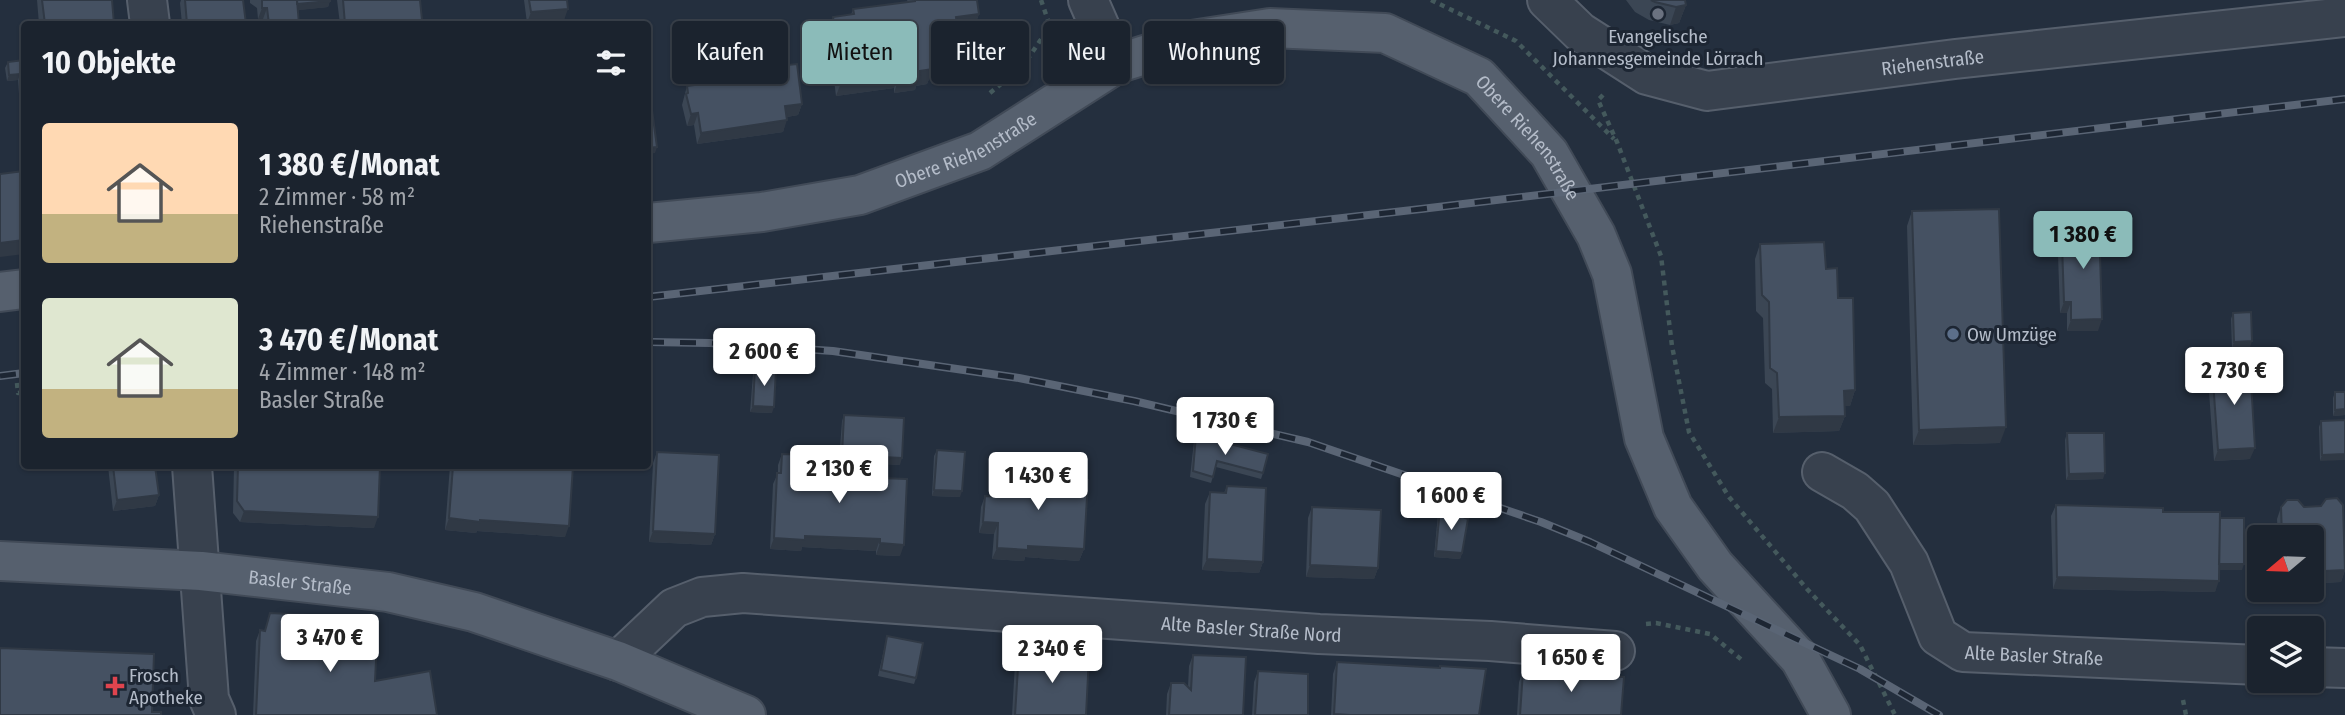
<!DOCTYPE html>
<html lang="de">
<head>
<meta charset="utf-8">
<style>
	body { margin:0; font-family:"Fira Sans Condensed",sans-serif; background:#242b36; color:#f1f3f6; height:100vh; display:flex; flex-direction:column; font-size:26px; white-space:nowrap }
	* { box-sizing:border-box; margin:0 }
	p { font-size:23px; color:#a0a4aa }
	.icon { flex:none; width:38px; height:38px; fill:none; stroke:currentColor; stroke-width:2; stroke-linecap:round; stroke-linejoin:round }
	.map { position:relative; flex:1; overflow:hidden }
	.details { position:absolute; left:21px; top:21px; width:630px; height:448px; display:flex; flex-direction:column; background:#1b232e; border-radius:7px; box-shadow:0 2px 5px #0004,0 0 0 2px #39404a }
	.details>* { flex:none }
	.guide { position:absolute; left:672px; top:21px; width:665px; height:63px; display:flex; gap:14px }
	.needle { width:46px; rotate:251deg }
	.buttons { position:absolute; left:2247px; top:525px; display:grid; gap:14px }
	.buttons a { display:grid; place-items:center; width:77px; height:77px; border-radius:7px; background:#1b232e; box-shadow:0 2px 5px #0004,0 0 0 2px #39404a; font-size:35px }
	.price { position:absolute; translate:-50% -60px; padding:0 16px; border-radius:7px; background:#fff; color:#222; font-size:23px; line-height:46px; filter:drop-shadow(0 2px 4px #0008) }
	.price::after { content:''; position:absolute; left:50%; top:42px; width:21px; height:16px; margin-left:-10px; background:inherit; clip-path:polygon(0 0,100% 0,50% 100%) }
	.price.current { background:#8bbbb9; color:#111 }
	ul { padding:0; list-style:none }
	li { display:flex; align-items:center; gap:21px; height:175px; padding:0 21px }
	li span { display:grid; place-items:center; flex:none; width:196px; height:140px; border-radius:7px; color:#555 }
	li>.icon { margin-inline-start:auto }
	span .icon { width:84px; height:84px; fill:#fffc; stroke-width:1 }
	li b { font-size:30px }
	h2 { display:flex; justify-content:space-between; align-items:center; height:84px; padding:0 21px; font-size:30px }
	.tag { padding:0 24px; border-radius:7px; background:#1b232e; box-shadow:0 2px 5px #0004,0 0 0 2px #39404a; font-size:24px; line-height:63px }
	.tag.current { background:#8bbbb9; color:#111 }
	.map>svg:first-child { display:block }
</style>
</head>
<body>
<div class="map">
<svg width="2345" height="715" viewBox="0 0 2345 715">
	<rect width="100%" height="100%" fill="#242f3e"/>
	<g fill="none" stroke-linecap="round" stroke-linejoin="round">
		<defs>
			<g id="minor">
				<path d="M147 0 150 24"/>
				<path d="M1088 0 1116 64"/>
				<path id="s1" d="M1547 0 1580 32 1647 75 1707 91 1955 59 2345 17"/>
				<path d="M192 466 209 699 216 715"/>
				<path id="s2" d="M1822 472 1855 491 1872 506 1909 563 1938 636 1963 652 2259 665"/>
				<path id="s3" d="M618 661 674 608 702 597 743 593 1319 634 1490 641 1615 651"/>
				<path d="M2312 667 2345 668"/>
			</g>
			<g id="major">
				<path id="s4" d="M648 223 762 212 860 195 980 151 1116 64 1192 40 1270 28 1385 33 1479 77 1549 153 1596 235 1612 274 1644 438 1673 507 1715 566 1800 659 1831 715"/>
				<path d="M0 292 24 289"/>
				<path id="s5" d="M0 561 201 571 388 592 474 612 618 661 746 715"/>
			</g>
		</defs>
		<use href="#minor" stroke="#565f6c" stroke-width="42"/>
		<use href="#major" stroke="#414a57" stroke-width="42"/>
		<path stroke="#44595c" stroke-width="4.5" stroke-dasharray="5 5" stroke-linecap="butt" d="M1041 0 1050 26
			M1431 0 1516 41 1614 139
			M990 93 1023 66 1050 26 1055 24
			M1603 95 1598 100 1617 142 1661 256 1672 346 1689 432 1729 497 1807 589 1860 645 1895 715
			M17 383 18 393 24 392
			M1646 624 1656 623 1710 634 1742 660
			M2183 700 2186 715"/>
		<use href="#minor" stroke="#38414e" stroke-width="38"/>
		<use href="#major" stroke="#56606e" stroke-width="38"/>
		<defs>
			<path id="rail" d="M648 297 1421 209 2345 99
				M648 342 710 343 833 351 1019 378 1134 401 1308 442 1541 522 1590 542 1860 669 1939 715
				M0 376 24 373"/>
		</defs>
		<use href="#rail" stroke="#5a6575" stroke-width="8"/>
		<use href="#rail" stroke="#1d2633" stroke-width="5" stroke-dasharray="16" stroke-linecap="butt"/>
	</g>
	<path fill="#3b4654" d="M37 0H112L114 24H39Z
		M181 0H243L246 24H182L180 3Z
		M250 0H330L328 7 297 10 299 24H264L263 19H258L257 8 250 3Z
		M337 0H420L422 20 421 24H340Z
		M524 0H567L564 20 527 23Z
		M907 0H977L979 14 973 30 958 32 959 41 953 56 948 57 943 72 931 74 927 84 916 86 915 90 894 93V88L836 96 828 32 833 17 851 15 853 9 908 2Z
		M1626 0H1685L1686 5 1679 23 1670 25 1649 20 1635 12Z
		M744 46 778 66 802 104 798 115 787 117 783 132 697 144 694 125 687 126 682 105 687 86H689L688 75 692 64 740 57Z
		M24 60V93L19 94 18 80 7 81 5 68 8 62Z
		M1912 211 2000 443 1913 445 1907 226Z
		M2068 222 2098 331H2067V313H2060L2058 255 2062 244H2064V234Z
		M1760 244 1826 269 1838 298 1855 390 1850 406H1844L1845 416 1839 431 1773 433 1772 389 1765 383 1763 318 1756 311 1755 259Z
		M2233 313 2250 347 2232 348 2231 319Z
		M2212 367 2250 459 2214 461 2208 378Z
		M755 368 772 413 750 412 753 374Z
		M2335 392H2345V415L2333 416V398Z
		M844 415 900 465 839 461 842 421Z
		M22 417H24V443L23 444 19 423Z
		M2345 420 2320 461 2319 427 2321 421Z
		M2067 433 2103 479 2066 480 2065 440Z
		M1196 435 1263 473 1261 479 1216 467 1211 483 1190 477 1194 441Z
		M937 450 960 497 932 496 934 456Z
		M657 452 715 534 711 545 649 542 653 463Z
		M782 454 804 474 858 477 861 468 881 478 900 556 876 555V551L802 547 801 551 770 549 773 484 778 473V465Z
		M108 466H155L159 495 155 506 113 511Z
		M234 466H380L374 528 240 522 233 513Z
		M450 466H573L565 537 477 531 476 533 445 530Z
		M1001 470 1031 476 1084 549 1079 561 1025 557 1024 561 992 559 994 534 979 533 981 507 985 496H996L997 481Z
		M1227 486 1263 562 1259 573 1202 570 1205 504 1210 492 1224 493Z
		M2337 498 2343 505 2345 570 2341 582 2321 583 2313 591 2306 590H2312V537H2278L2277 519 2281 507 2287 500H2298L2304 507 2321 506 2326 499Z
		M2056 505 2163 512 2220 518 2242 570H2219L2215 592 2053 589 2051 516Z
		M1312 507 1378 568 1374 579 1306 577 1308 518Z
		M1440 508 1462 553 1460 559 1434 557 1438 514Z
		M270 613 326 636 375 681 437 715H253L256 641 260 630 265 631Z
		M887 636 916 678 914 684 878 676Z
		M1019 652 1086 715H1012L1015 663Z
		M1193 655 1243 715H1166L1167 694 1171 683 1188 687 1189 666Z
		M1337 662 1439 668 1440 666 1479 715H1331L1333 674Z
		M1258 671 1308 715H1252L1254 682Z
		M1523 671 1621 715H1517L1519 682Z"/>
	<path fill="#303945" d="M330 1 328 7 292 11 294 5Z
		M1686 5 1679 23 1670 25 1676 7Z
		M262 8H267L263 19H258Z
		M568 9 564 20 527 23 531 12Z
		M979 14 973 30 950 33 956 17Z
		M422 20 421 24H395V23Z
		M959 41 953 56 948 57 943 72 931 74 927 84 916 86 915 90 894 93 899 78 919 71 947 43Z
		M899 73 894 88 836 96 842 80Z
		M20 74 18 80 7 81 9 75Z
		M21 88H24V93L19 94Z
		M802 104 798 115 781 118 785 106Z
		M698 113 694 125 687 126 691 114Z
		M787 120 783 132 697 144 701 133Z
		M657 147 655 153 648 154V148Z
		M24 240V254L0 257V243Z
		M2064 302H2071L2067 313H2060Z
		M2102 319 2098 331H2067L2071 320Z
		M2252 341 2250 347 2232 348 2234 342Z
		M1855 390 1850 406H1838L1844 391Z
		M753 406 774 407 772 413 750 412Z
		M2345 409V415L2333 416 2335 410Z
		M1845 416 1839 431 1773 433 1779 417Z
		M2006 427 2000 443 1913 445 1919 430Z
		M2255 448 2250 459 2214 461 2218 450Z
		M2345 454V460L2320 461 2322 455Z
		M842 455 902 458 900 465 839 461Z
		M2105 473 2103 479 2066 480 2069 474Z
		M934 490 962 491 960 497 932 496Z
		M159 495 155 506 113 511 117 500Z
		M244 511 378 517 374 528 240 522Z
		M449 518 569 526 565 537 477 531 476 533 445 530Z
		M983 522 998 523 994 534 979 533Z
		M653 531 715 534 711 545 649 542Z
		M805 536 880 539 876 551 802 547 801 551 770 549 774 538Z
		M880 543 904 545 900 556 876 555Z
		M1028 546 1084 549 1079 561 1025 557 1024 561 992 559 997 548Z
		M1436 551 1462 553 1460 559 1434 557Z
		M1207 559 1263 562 1259 573 1202 570Z
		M2217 564H2244L2242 570H2215Z
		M1310 565 1378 568 1374 579 1306 577Z
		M2345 570 2341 582 2321 583 2313 591 2317 580 2325 571Z
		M2057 577 2219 581 2215 592 2053 589Z"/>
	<path fill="#455162" stroke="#303945" stroke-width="2" d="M42 0H112L114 24H45Z
		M185 0H243L246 24H187Z
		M262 0H297L299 24H269L267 8H262Z
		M297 0H330V1L297 4Z
		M343 0H420L422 20 395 23 396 24H345Z
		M529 0H567L568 9 531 12Z
		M915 0H977L979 14 956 17 959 41 947 43 948 57 931 59 933 69 919 71 920 75 899 78V73L842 80 833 17 854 14 853 9 915 1Z
		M1651 0H1685L1686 5 1676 7 1655 2Z
		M495 23V24H477Z
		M774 42 778 66 797 64 802 104 785 106 787 120 701 133 698 113 691 114 686 94 688 93 687 86 695 85 692 64 745 56 744 46Z
		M24 60V88H21L20 74 9 75 8 62Z
		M648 110H652L657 147 648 148Z
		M24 171V240L0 243V174Z
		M1999 209 2006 427 1919 430 1912 211Z
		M2068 222H2099L2102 319 2071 320V302H2064L2062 244H2068Z
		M1824 242 1826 269 1837 268 1838 298H1853L1855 390 1844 391 1845 416 1779 417 1777 373 1770 368 1769 302 1762 295 1760 244Z
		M2251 312 2252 341 2234 342 2233 313Z
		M2250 365 2255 448 2218 450 2212 367Z
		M755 368 776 369 774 407 753 406Z
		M2335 392H2345V409L2335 410Z
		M844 415 904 418 902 458 842 455Z
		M22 417H24V435Z
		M2345 420V454L2322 455 2321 421Z
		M2067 433H2104L2105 473 2069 474Z
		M1196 435 1268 454 1263 473 1217 461 1213 477 1193 471Z
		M937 450 965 452 962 491 934 490Z
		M657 452 719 455 715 534 653 531Z
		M782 454 805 455 804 474 860 477 861 468 882 470 881 478 907 479 904 545 880 543V539L805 536V540L774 538 777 473H781Z
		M113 466H155L159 495 117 500Z
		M238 466H380L378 517 244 511 237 501Z
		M453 466H573L569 526 480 520V522L449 518Z
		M1001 470 1032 472 1031 476 1088 480 1084 549 1028 546V550L997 548 998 523 983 522 985 496 999 497Z
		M1227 486 1266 488 1263 562 1207 559 1210 492 1226 493Z
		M2337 498 2343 505 2345 570 2325 571 2317 580 2312 579V537H2282L2281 507 2287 500H2298L2304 507 2321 506 2326 499Z
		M2056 505 2163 508V512H2220L2219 581 2057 577Z
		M1312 507 1381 510 1378 568 1310 565Z
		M1440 508 1468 519 1462 553 1436 551Z
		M2220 518H2244V564H2219Z
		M270 613 329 616 326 636 377 640 375 681 430 671 437 715H256L260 630 265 631Z
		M887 636 923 643 916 678 881 670Z
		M0 648 154 654 152 712H161V715H0Z
		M1019 652 1089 656 1086 715H1015Z
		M1193 655 1246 657 1243 715H1169L1171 683H1184L1191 690Z
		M1337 662 1440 668V666L1486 669 1479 715H1350L1334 714Z
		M1258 671 1308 674V715H1255Z
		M1523 671 1624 677 1621 715H1520Z"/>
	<circle fill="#6b7280" stroke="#1d2633" stroke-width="2.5" cx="1658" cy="14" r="7"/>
	<circle fill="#5c6f8a" stroke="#1d2633" stroke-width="2.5" cx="1953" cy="334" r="7"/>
	<path fill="#e0444e" stroke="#1d2633" stroke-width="2.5" d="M111.5 675.5h7v7h7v7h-7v7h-7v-7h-7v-7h7z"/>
	<g text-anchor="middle" stroke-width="6" stroke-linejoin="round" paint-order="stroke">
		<g font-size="19" fill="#b4bcc9" stroke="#1d2633" text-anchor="start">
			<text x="1658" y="43" text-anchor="middle">Evangelische<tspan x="1658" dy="22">Johannesgemeinde Lörrach</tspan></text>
			<text x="1967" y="341">Ow Umzüge</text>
			<text x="129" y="682">Frosch<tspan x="129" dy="22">Apotheke</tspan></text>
		</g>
		<g font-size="19" fill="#b4bcc9" stroke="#1d2633">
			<text dy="7" stroke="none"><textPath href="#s1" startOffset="415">Riehenstraße</textPath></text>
			<text dy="7" stroke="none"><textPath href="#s4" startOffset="959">Obere Riehenstraße</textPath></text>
			<text dy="7" stroke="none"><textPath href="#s4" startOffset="329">Obere Riehenstraße</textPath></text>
			<text dy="7" stroke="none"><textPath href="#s5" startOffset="301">Basler Straße</textPath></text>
			<text dy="7" stroke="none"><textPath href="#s3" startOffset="658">Alte Basler Straße Nord</textPath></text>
			<text dy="7" stroke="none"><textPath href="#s2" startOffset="308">Alte Basler Straße</textPath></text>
		</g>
	</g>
</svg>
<div class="buttons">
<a><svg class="needle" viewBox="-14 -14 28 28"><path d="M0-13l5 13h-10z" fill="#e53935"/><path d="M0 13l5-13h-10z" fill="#a0a4aa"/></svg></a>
<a><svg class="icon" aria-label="layers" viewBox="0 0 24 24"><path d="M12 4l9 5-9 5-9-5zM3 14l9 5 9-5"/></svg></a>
</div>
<b class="price current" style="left:2083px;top:271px">1 380 €</b>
<b class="price" style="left:764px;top:388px">2 600 €</b>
<b class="price" style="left:2234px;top:407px">2 730 €</b>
<b class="price" style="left:1225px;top:457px">1 730 €</b>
<b class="price" style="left:839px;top:505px">2 130 €</b>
<b class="price" style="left:1038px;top:512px">1 430 €</b>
<b class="price" style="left:1451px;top:532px">1 600 €</b>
<b class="price" style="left:330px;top:674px">3 470 €</b>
<b class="price" style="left:1052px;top:685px">2 340 €</b>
<b class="price" style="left:1571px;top:694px">1 650 €</b>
<div class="guide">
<a class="tag">Kaufen</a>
<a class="tag current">Mieten</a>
<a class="tag">Filter</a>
<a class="tag">Neu</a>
<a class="tag">Wohnung</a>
</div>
<section class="details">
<h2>10 Objekte<svg class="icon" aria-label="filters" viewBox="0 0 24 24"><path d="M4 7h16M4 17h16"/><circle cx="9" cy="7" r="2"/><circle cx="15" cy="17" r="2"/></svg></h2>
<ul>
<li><span style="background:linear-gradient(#ffd9b3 65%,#c2b280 0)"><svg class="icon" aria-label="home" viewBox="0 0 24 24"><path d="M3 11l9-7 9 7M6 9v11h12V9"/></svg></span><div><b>1 380 €/Monat</b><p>2 Zimmer · 58 m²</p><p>Riehenstraße</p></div></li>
<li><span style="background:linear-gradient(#dfe7d0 65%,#c2b280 0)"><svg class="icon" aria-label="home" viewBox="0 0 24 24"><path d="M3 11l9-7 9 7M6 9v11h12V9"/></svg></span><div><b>3 470 €/Monat</b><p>4 Zimmer · 148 m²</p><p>Basler Straße</p></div></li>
</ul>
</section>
</div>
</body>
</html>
